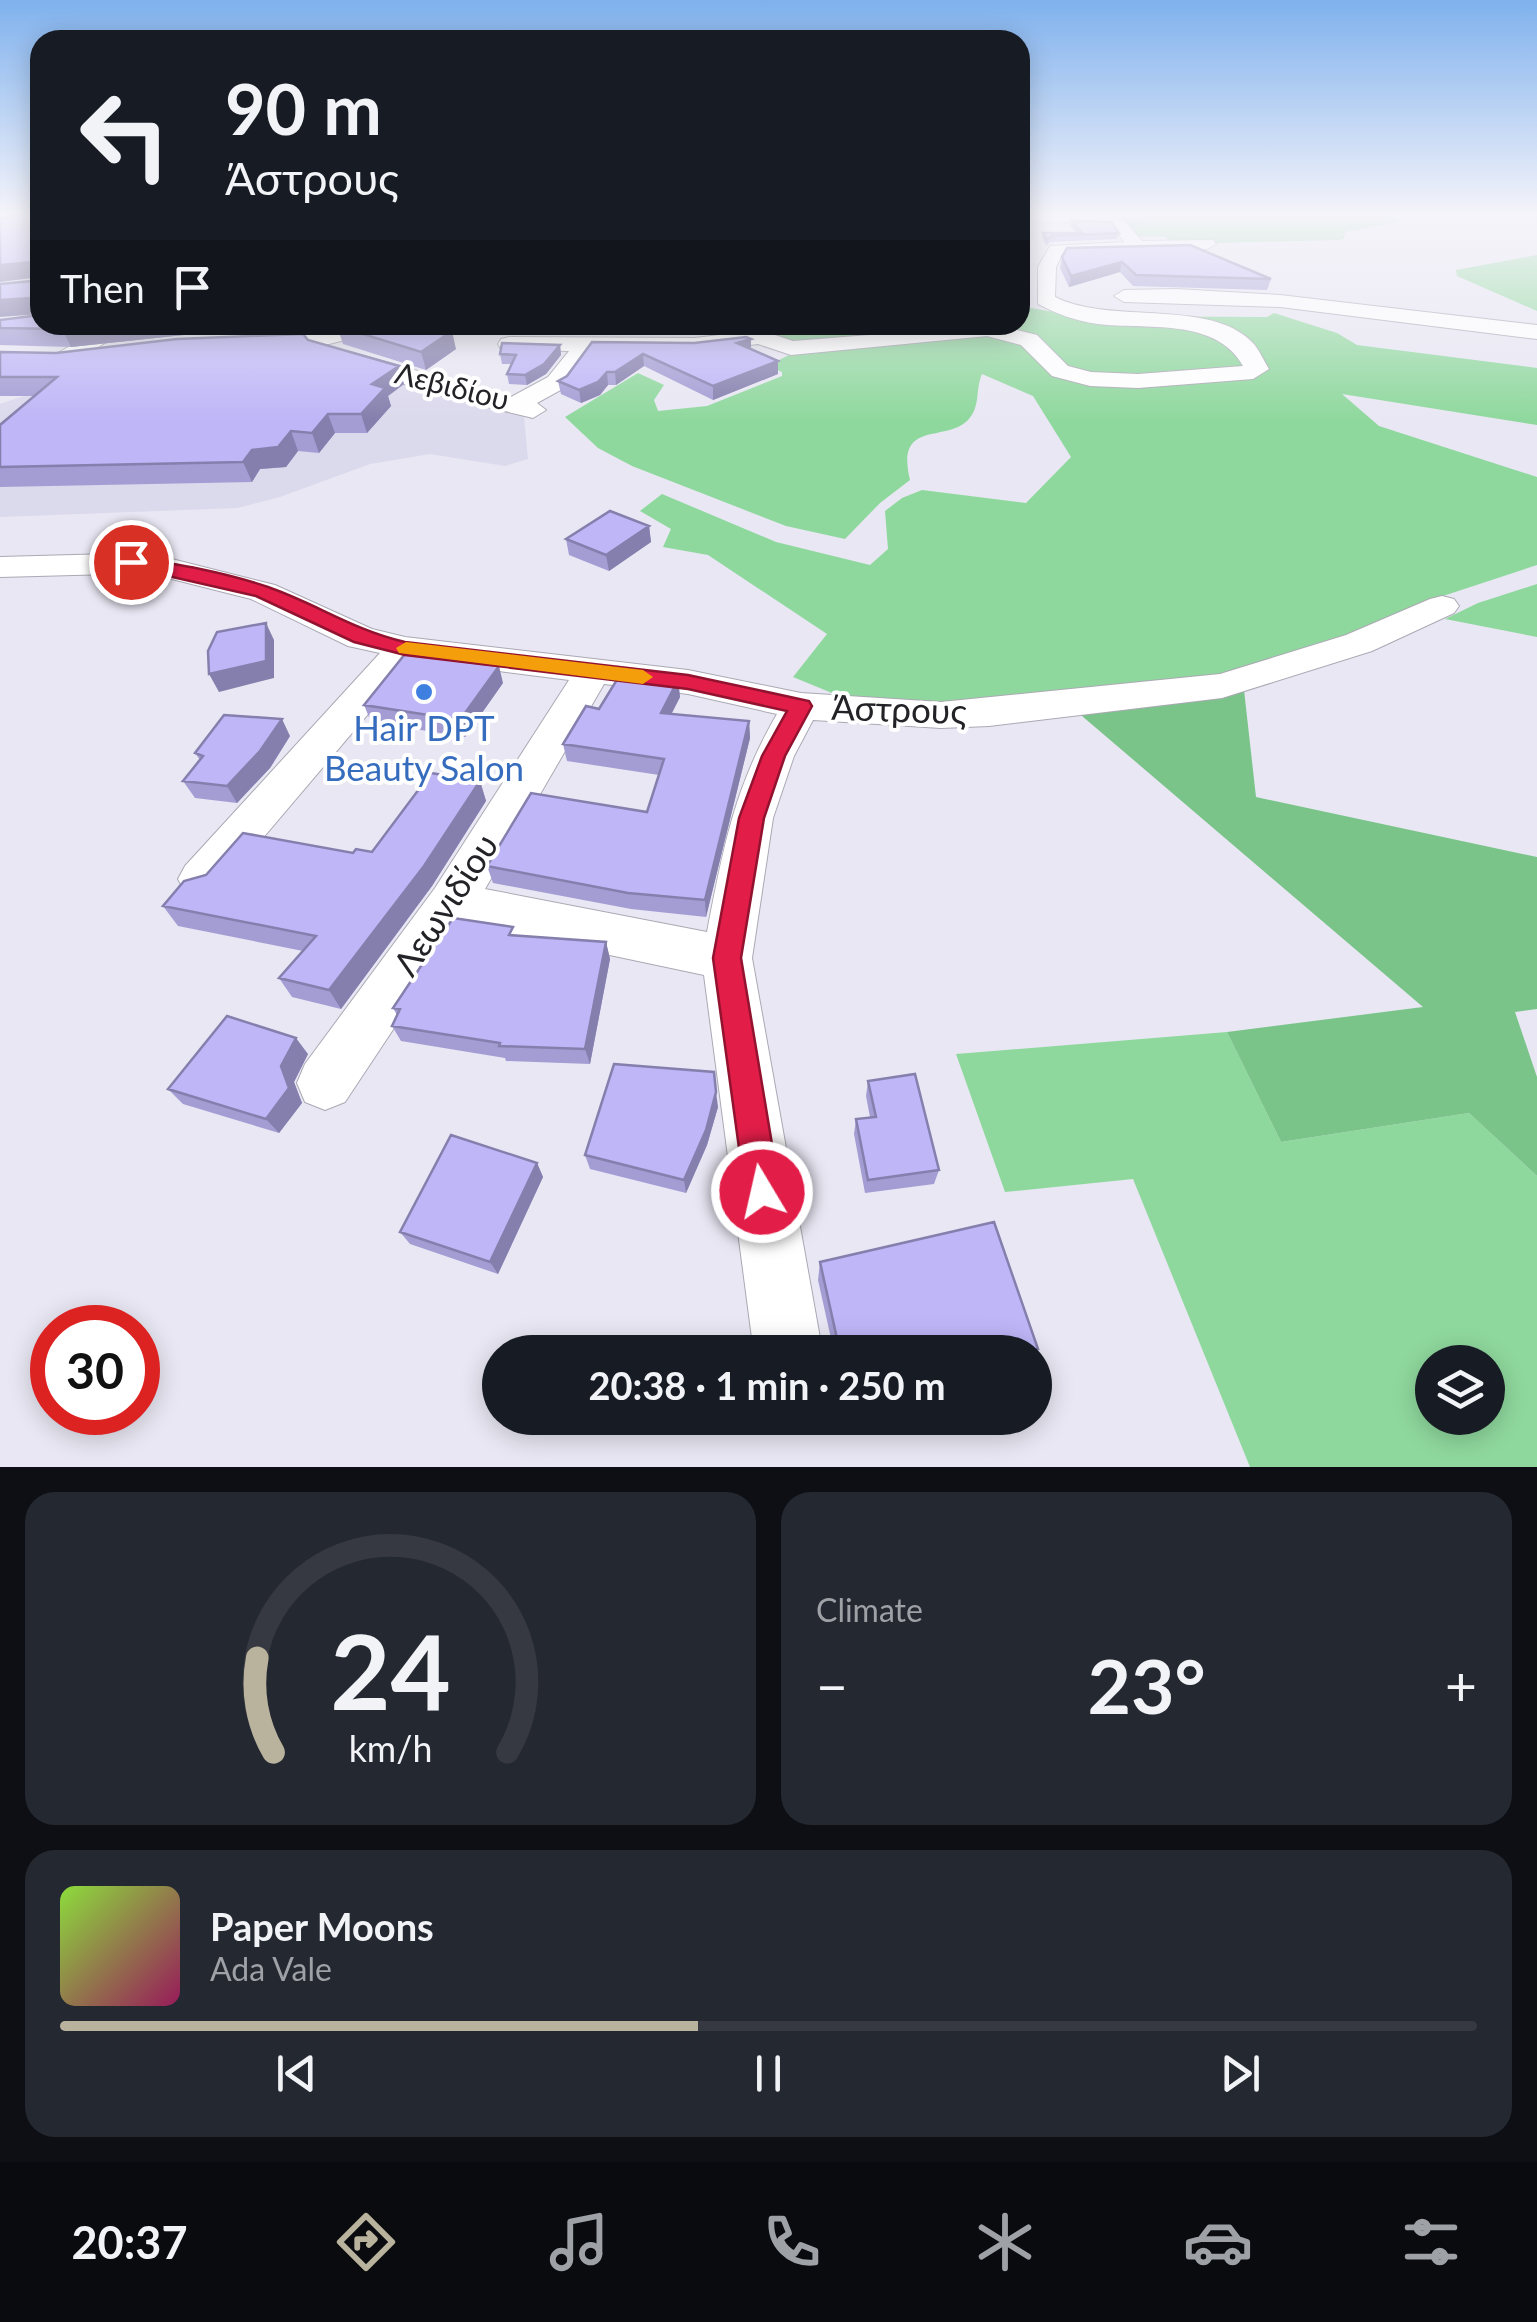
<!DOCTYPE html>
<html lang="en">
<head>
<meta charset="utf-8">
<style>
	:root { --surface:#171b24; --page:#242831; --text:#f1f3f6; --muted:#9ea1a6; --line:#363941; --accent:#b9b29d }
	body { margin:0; font-family:Lato,sans-serif; background:var(--page); color:var(--text); height:100vh; display:flex; flex-direction:column; font-size:38px; white-space:nowrap }
	* { box-sizing:border-box; margin:0 }
	p { font-size:32px; color:var(--muted) }
	.icon { flex:none; width:55px; height:55px; fill:none; stroke:currentColor; stroke-width:2; stroke-linecap:round; stroke-linejoin:round }
	.map { position:relative; height:1467px; overflow:hidden }
	.sheet { display:flex; flex-direction:column; gap:25px; padding:25px; background:#0d0f14; flex:1 }
	.sheet>* { flex:none }
	.top-card { position:absolute; left:30px; top:30px; width:1000px; height:305px; border-radius:30px; box-shadow:0 5px 25px #0003; background:#171b24; color:var(--text); overflow:hidden }
	.controls { position:absolute; left:1415px; top:1345px; display:grid; gap:20px }
	.controls a { display:grid; place-items:center; width:90px; height:90px; border-radius:50%; background:var(--surface); box-shadow:0 5px 25px #0003; font-size:50px }
	.speed { position:absolute; left:30px; top:1305px; display:flex; gap:20px; font-size:50px; font-weight:700; text-align:center }
	.speed>* { display:grid; place-content:center; width:130px; height:130px; border-radius:50%; background:var(--surface); box-shadow:0 5px 25px #0003; line-height:1 }
	.speed .limit { border:15px solid #d22; background:#fff; color:#111 }
	.pin { position:absolute; display:grid; place-items:center; width:85px; height:85px; color:#fff; margin:-42px; border:5px solid #fff; border-radius:50%; box-shadow:0 2px 10px #0007 }
	.me { position:absolute; width:110px; margin:-55px; rotate:351deg; stroke-linejoin:round; filter:drop-shadow(0 0 8px #0008) }
	.turn { display:flex; align-items:center; gap:35px; height:210px; padding:0 30px; font-size:45px }
	.turn .icon { width:130px; height:130px; stroke-width:2.5 }
	.turn b { display:block; font-size:70px; line-height:85px }
	.then { display:flex; align-items:center; height:95px; padding:0 30px; background:#0003; gap:20px; font-size:38px }
	.big { font-size:75px; font-weight:700; line-height:1.1 }
	.sheet .tile { flex:1; display:flex; flex-direction:column; justify-content:center; gap:15px; min-width:0; padding:0 35px; border-radius:30px; background:var(--page) }
	.sheet .dial { align-items:center; gap:0 }
	.dial svg { height:260px; overflow:visible; fill:none; stroke:var(--line); stroke-width:7; stroke-linecap:round; text-anchor:middle }
	.dial text { fill:var(--text); stroke:none }
	.song { display:flex; align-items:center; gap:30px }
	.cover { width:120px; height:120px; border-radius:15px; background:linear-gradient(135deg,hsl(90 70% 55%),hsl(330 70% 35%)) }
	.played { height:10px; border-radius:5px; background:linear-gradient(90deg,var(--accent) 45%,var(--line) 45%) }
	.keys { display:flex; justify-content:space-around; direction:ltr }
	.heat { display:flex; justify-content:space-between; align-items:center; font-size:55px; direction:ltr }
	.sheet .tiles { flex:1; display:grid; gap:25px; grid-template-columns:1fr 1fr }
	.tile:last-child { grid-column:span 2 }
	.trip { position:absolute; left:482px; top:1335px; width:570px; height:100px; border-radius:50px; background:var(--surface); box-shadow:0 5px 25px #0003; font-weight:700; line-height:100px; text-align:center }
	.tab-bar { display:flex; height:160px; justify-content:space-around; align-items:center; background:#090b0e; color:var(--muted) }
	.tab-bar .icon { width:70px; height:70px }
	.tab-bar .current { color:var(--accent) }
	.tab-bar b { font-size:45px; color:var(--text) }
	.map>svg:first-child { display:block }
</style>
</head>
<body>
<div class="map">
<svg width="1537" height="1467" viewBox="0 0 1537 1467">
	<rect width="100%" height="100%" fill="#e8e7f3"/>
	<!-- built -->
	<path fill="#dbd9ec" d="M296 346 520 412 524 417 528 459 505 466 430 454 370 464 280 497 237 508 0 517V404L24 396 40 375Z"/>
	<!-- green -->
	<path fill="#8fd89d" fill-rule="evenodd" d="M1108 214 1138 218 1160 214H1395L1399 222 1345 232 1344 239 1339 240 1173 244 1165 237 1127 236Z
		M1537 255V311L1457 276 1456 270Z
		M1020 306 1076 316 1267 317 1274 313 1337 333 1357 345 1537 368V425L1342 394 1379 426 1537 477V565L1443 596 1411 616 1258 673 975 707 849 700 793 677 827 634 708 555 663 547 671 529 640 511 662 494 776 542 870 565 888 549 885 511 902 498 922 490 1026 503 1071 457 1033 396 982 374C975 390 981 406 968 420 946 443 895 419 910 480L880 503 845 539 786 526 632 466 598 448 565 417 638 373 664 385 654 400 658 411 707 406 782 376V372L767 366 797 351 1007 329 790 346C777 328 751 331 731 331L730 325H1020Z
		M1537 584V637L1445 619 1478 603Z
		M1227 1032 1281 1142 1469 1113 1537 1176V1467H1250L1133 1179 1005 1192 956 1054ZM1432 1362H1488V1418H1432Z"/>
	<!-- forest -->
	<path fill="#7ac489" d="M1244 690 1256 797 1537 857V1009L1515 1012 1537 1077V1176L1469 1113 1281 1142 1227 1032 1423 1007 1075 710Z"/>
	<g fill="none" stroke-linecap="round" stroke-linejoin="round">
		<!-- minor casing -->
		<g stroke="#aaa9b4" stroke-width="2">
			<path id="minor" d="M1020 214H1118L1142 241 1213 240 1216 244 1207 249 1062 255 1056 267 1055 297C1111 325 1209 298 1252 342 1259 349 1264 361 1269 369L1253 379 1138 388 1090 386 1052 376 1021 345 987 336 791 355 758 344 695 352 592 351 566 387 537 403 546 410 533 418 435 394 342 364 338 359 350 352 511 397 548 377 569 351 501 349 498 344 501 339 509 337 695 338 760 330 793 341 997 325 1037 335 1068 366 1091 372 1138 374 1243 366C1216 317 1146 330 1098 324 1076 321 1057 314 1038 304V267L1050 246 1124 242 1112 224 1020 221Z
				M1176 289 1280 295 1537 325V339L1280 307 1124 302 1114 296 1124 290Z
				M106 325H132L74 363H58L54 358 58 353Z
				M348 325H383L380 330C352 338 270 365 248 344L259 337 316 334Z
				M148 553 275 585 372 629 405 637 688 670 801 693 941 702 1220 674 1346 635 1430 599 1442 596 1454 599 1459 606 1454 613 1372 651 1222 698 989 726 941 728 813 720 794 756 773 818 752 958 820 1338 814 1352H758L752 1338 704 975 463 924 345 1102 325 1110 305 1102 297 1083 305 1064 435 888 569 680 414 660 217 892 201 898 185 892 178 879 185 866 380 653 348 646 251 599 148 573 0 577V557ZM604 684 688 694 777 714C734 788 723 849 707 932L485 889Z"/>
		</g>
		<!-- minor -->
		<use href="#minor" fill="#fff" fill-rule="evenodd"/>
	</g>
	<!-- wall -->
	<path fill="#a39dd4" d="M1072 221 1119 233 1117 239 1050 242 1046 246 1042 238 1043 233H1076L1070 226Z
		M1067 248 1271 279 1267 290 1133 286 1120 272 1069 287 1060 268 1062 257Z
		M0 320 40 325H332L307 331 184 335 71 347 0 345Z
		M342 325H428L427 327 456 349 426 370 343 344 337 326Z
		M506 325H707L708 333H508Z
		M751 339V349L778 374 713 400 644 366 616 385H608L600 395 581 403 561 394 558 381 567 376 592 342 694 343Z
		M308 340 404 384 388 396 391 406 367 433H335L319 453 298 451 286 467 260 469 252 482 0 487V425L34 396H0V352L56 353Z
		M560 345 561 355 546 374 527 385 509 384 507 374 511 364H502L500 354Z
		M649 526 651 542 609 571 569 555 566 539Z
		M678 680 680 697 671 714 749 721 750 738 706 917 631 909 493 883 487 866 647 812 659 775 567 761 563 744 599 709Z
		M503 683 465 737 371 722 364 705Z
		M290 736 270 768 237 803 195 798 183 781 200 760 195 753Z
		M480 781 486 801 432 886 341 1009 292 997 279 978 303 951 178 926 163 906 372 852Z
		M516 936 606 942 610 959 590 1064 506 1061 505 1058 401 1041 392 1026 397 1015 393 1008Z
		M308 1054 294 1082 302 1103 279 1133 183 1104 168 1089Z
		M868 1081 939 1170 934 1184 865 1193 854 1134 856 1119 870 1117 866 1096Z
		M718 1107 707 1145 686 1193 590 1169 585 1155Z
		M537 1163 543 1177 498 1274 410 1244 400 1232Z
		M820 1262 1038 1349 1035 1354 834 1352 818 1280Z"/>
	<!-- shaded-wall -->
	<path fill="#857fad" d="M32 262 40 277 0 282V265Z
		M1122 262 1120 272 1069 287 1071 276Z
		M31 298 40 314 0 317V300Z
		M106 325H179L184 335 71 347 62 329Z
		M305 325H332L307 331Z
		M452 331 456 349 426 370 421 352Z
		M751 339V351L737 343Z
		M560 345 561 355 546 374 527 385 525 375Z
		M643 354 644 366 616 385 615 372Z
		M778 361V374L713 400V386Z
		M399 366 404 384 388 396 391 406 367 433 361 414 372 384Z
		M607 372 608 385 600 395 581 403 579 390Z
		M328 414 335 433 319 453 312 433Z
		M291 431 298 451 286 467 260 469 252 482 243 462 252 450Z
		M649 526 651 542 609 571 606 555Z
		M266 623 274 640V678L219 692 209 674Z
		M499 666 503 683 465 737 460 720Z
		M678 680 680 697 663 731 661 713Z
		M282 719 290 736 270 768 237 803 227 786Z
		M749 721 750 738 706 917 705 900Z
		M480 781 486 801 432 886 341 1009 329 990Z
		M606 942 610 959 590 1064 585 1049Z
		M296 1038 308 1054 294 1082 302 1103 279 1133 266 1119 281 1066Z
		M716 1092 718 1107 707 1145 686 1193 684 1180Z
		M537 1163 543 1177 498 1274 490 1262Z"/>
	<!-- building -->
	<path fill="#beb6f7" stroke="#857fad" stroke-width="2.5" d="M21 214H40V304H35L31 298 0 300V284L32 281 35 277 36 265 32 262 0 265V219Z
		M1072 221 1111 222 1119 233 1051 236 1047 240 1043 233H1082Z
		M1190 245 1271 279 1136 275 1122 262 1071 276 1062 257 1067 248Z
		M40 315V325H106L62 329 0 328V320Z
		M342 325H419L452 331 421 352 337 326Z
		M303 334 308 340 399 366 372 384 385 388 361 414H328L312 433 291 431 278 447 252 450 243 462 0 467V425L57 377H0V352L56 353 177 339Z
		M746 337 751 339 737 343 778 361 713 386 643 354 615 372H607L598 382 579 390 558 381 567 376 592 342 694 343Z
		M502 343 560 345 544 364 525 375 507 374 516 355 500 354Z
		M610 511 649 526 606 555 566 539Z
		M266 623V661L209 674 208 651 217 632Z
		M405 654 499 666 460 720 364 705Z
		M621 673 678 680 661 713 749 721 705 900 628 893 487 866 531 793 647 812 664 759 563 744 586 706 599 709Z
		M224 715 282 719 260 751 227 786 183 781 203 756 195 753Z
		M431 773 480 781 424 866 329 990 279 978 316 936 163 906 184 881 206 875 243 833 353 853 356 849 372 852Z
		M453 918 513 927 509 935 606 942 585 1049 499 1046 500 1043 392 1026 400 1009 393 1008Z
		M227 1016 296 1038 281 1066 289 1088 266 1119 168 1089Z
		M614 1064 714 1072 716 1092 706 1130 684 1180 585 1155Z
		M915 1074 939 1170 868 1180 856 1119 876 1117 868 1081Z
		M451 1135 537 1163 490 1262 400 1232Z
		M994 1222 1038 1349 1020 1352H840L820 1262Z"/>
	<!-- sky -->
	<linearGradient id="sky" x2="0" y2="1"><stop stop-color="#7fb1ed"/><stop offset="0.51" stop-color="#f5f4fa"/><stop offset="1" stop-color="#f5f4fa" stop-opacity="0"/></linearGradient>
	<rect width="1537" height="420" fill="url(#sky)"/>
	<!-- route -->
	<path fill="#e11d48" stroke="#92132f" stroke-width="2.5" d="M131 557C177 564 224 572 268 587 317 604 353 630 405 642L688 675 809 701 812 706 785 756 764 818 741 958 780 1192 774 1204 762 1210 750 1204 745 1192 713 958 739 818 762 756 787 711 688 689 405 655 354 642 256 596 124 566V558Z"/>
	<!-- slow -->
	<path fill="#f59e0b" d="M406 642 643 670 653 677 643 684 399 653 396 648Z"/>
	<!-- markers -->
	<circle fill="#3f7fe0" stroke="#fff" stroke-width="4" cx="424" cy="692" r="10"/>
	<g text-anchor="middle" stroke-width="8" stroke-linejoin="round" paint-order="stroke">
		<!-- far-street labels -->
		<g font-size="30" fill="#232226" stroke="#fff">
			<text transform="translate(452 387) rotate(14)" y="10">Λεβιδίου</text>
		</g>
		<!-- street labels -->
		<g font-size="35" fill="#232226" stroke="#fff">
			<text transform="translate(899 710) rotate(2)" y="12">Άστρους</text>
			<text transform="translate(446 905) rotate(-57)" y="12">Λεωνιδίου</text>
		</g>
		<!-- shop labels -->
		<g font-size="35" fill="#366cbe" stroke="#fff">
			<text x="424" y="741">Hair DPT<tspan x="424" dy="40">Beauty Salon</tspan></text>
		</g>
	</g>
</svg>
<div class="controls">
<a><svg class="icon" aria-label="layers" viewBox="0 0 24 24"><path d="M12 4l9 5-9 5-9-5zM3 14l9 5 9-5"/></svg></a>
</div>
<div class="speed"><div class="limit">30</div></div>
<div class="pin" style="left:131px;top:562px;background:#d93025"><svg class="icon" aria-label="arrive" viewBox="0 0 24 24"><path d="M6 21V4h12l-3 4 3 4H6"/></svg></div>
<svg class="me" style="left:762px;top:1192px" viewBox="-20 -20 40 40"><circle r="17" fill="#e11d48" stroke="#fff" stroke-width="3"/><path d="M0-11L8 9 0 5-8 9z" fill="#fff"/></svg>
<div class="trip">20:38 · 1 min · 250 m</div>
<div class="top-card">
<div class="turn"><svg class="icon" aria-label="left" viewBox="0 0 24 24"><path d="M17 20v-9H6M10 6l-5 5 5 5"/></svg><div><b>90 m</b>Άστρους</div></div>
<div class="then">Then<svg class="icon" aria-label="arrive" viewBox="0 0 24 24"><path d="M6 21V4h12l-3 4 3 4H6"/></svg></div>
</div>
</div>
<section class="sheet">
<div class="tiles">
<div class="tile dial"><svg viewBox="0 0 100 80">
<path d="M14 69A42 42 0 1 1 86 69"/>
<path d="M14 69A42 42 0 0 1 9 40" stroke="#b9b29d"/>
<text x="50" y="56" font-size="32" font-weight="700">24</text>
<text x="50" y="72" font-size="11">km/h</text>
</svg></div>
<div class="tile"><p>Climate</p>
<div class="heat"><a>−</a><b class="big">23°</b><a>+</a></div>
</div>
<div class="tile">
<div class="song"><i class="cover"></i><div><b>Paper Moons</b><p>Ada Vale</p></div></div>
<div class="played"></div>
<div class="keys"><svg class="icon" aria-label="previous" viewBox="0 0 24 24"><path d="M18 5L8 12l10 7zM5 5v14"/></svg><svg class="icon" aria-label="pause" viewBox="0 0 24 24"><path d="M8 5v14M16 5v14"/></svg><svg class="icon" aria-label="next" viewBox="0 0 24 24"><path d="M6 5l10 7-10 7zM19 5v14"/></svg></div>
</div>
</div>
</section>
<nav class="tab-bar">
<b>20:37</b>
<svg class="icon current" aria-label="directions" viewBox="0 0 24 24"><path d="M12 3l9 9-9 9-9-9zM9 14v-3h6M13 9l2 2-2 2"/></svg>
<svg class="icon" aria-label="music" viewBox="0 0 24 24"><path d="M9 18V5l10-2v13"/><circle cx="6" cy="18" r="3"/><circle cx="16" cy="16" r="3"/></svg>
<svg class="icon" aria-label="phone" viewBox="0 0 24 24"><path d="M5 4h4l2 5-3 2q2 4 5 5l2-3 5 2v4C11 20 4 13 5 4z"/></svg>
<svg class="icon" aria-label="climate" viewBox="0 0 24 24"><path d="M12 3v18M4 7l16 10M4 17L20 7"/></svg>
<svg class="icon" aria-label="car" viewBox="0 0 24 24"><path d="M5 17H2v-5l4-1 3-4h7l3 4 3 1v5h-3M9 17h6M6 11h13"/><circle cx="7" cy="17" r="2"/><circle cx="17" cy="17" r="2"/></svg>
<svg class="icon" aria-label="filters" viewBox="0 0 24 24"><path d="M4 7h16M4 17h16"/><circle cx="9" cy="7" r="2"/><circle cx="15" cy="17" r="2"/></svg>
</nav>
</body>
</html>
